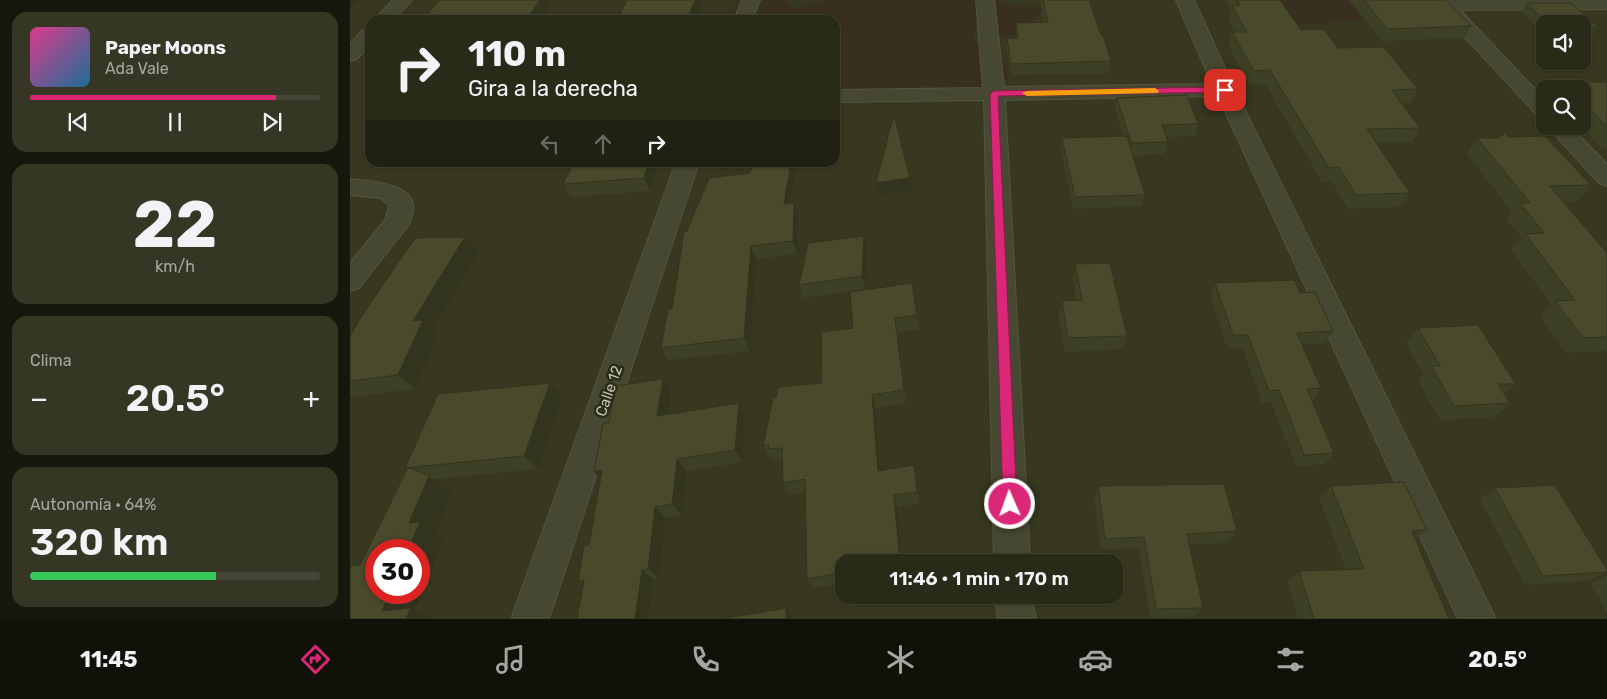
<!DOCTYPE html>
<html lang="es">
<head>
<meta charset="utf-8">
<style>
	:root { --surface:#292a17; --page:#353624; --text:#f1f3f6; --muted:#a5a7a1; --line:#454636; --accent:#db2777 }
	body { margin:0; font-family:Rubik,sans-serif; background:var(--page); color:var(--text); height:100vh; display:flex; flex-direction:column; font-size:19px; white-space:nowrap }
	* { box-sizing:border-box; margin:0 }
	p { font-size:16px; color:var(--muted) }
	.icon { flex:none; width:28px; height:28px; fill:none; stroke:currentColor; stroke-width:2; stroke-linecap:round; stroke-linejoin:round }
	.map { position:relative; flex:1; overflow:hidden }
	.sheet { display:flex; flex-direction:column; gap:12px; padding:12px; background:#17170d; width:350px }
	.sheet>* { flex:none }
	.banner { position:absolute; left:15px; top:15px; width:475px; height:152px; border-radius:15px; box-shadow:0 1px 4px #0004,0 0 0 1px var(--line); background:#292a17; color:var(--text); overflow:hidden }
	.controls { position:absolute; left:1186px; top:15px; display:grid; gap:10px }
	.controls a { display:grid; place-items:center; width:55px; height:55px; border-radius:10px; background:var(--surface); box-shadow:0 1px 4px #0004,0 0 0 1px var(--line); font-size:25px }
	.speed { position:absolute; left:15px; top:539px; display:flex; gap:10px; font-size:25px; font-weight:700; text-align:center }
	.speed>* { display:grid; place-content:center; width:65px; height:65px; border-radius:50%; background:var(--surface); box-shadow:0 1px 4px #0004,0 0 0 1px var(--line); line-height:1 }
	.speed .limit { border:8px solid #d22; background:#fff; color:#111 }
	.pin { position:absolute; display:grid; place-items:center; width:42px; height:42px; color:#fff; margin:-21px; border-radius:10px; box-shadow:0 2px 8px #0006 }
	.me { position:absolute; width:55px; margin:-28px; rotate:358deg; stroke-linejoin:round; filter:drop-shadow(0 0 4px #0008) }
	.turn { display:flex; align-items:center; gap:18px; height:105px; padding:0 20px; font-size:22px }
	.turn .icon { width:65px; height:65px; stroke-width:2.5 }
	.turn b { display:block; font-size:35px; line-height:42px }
	.lanes { display:flex; align-items:center; height:48px; padding:0 20px; background:#0003; justify-content:center; gap:25px; direction:ltr }
	.lanes .off { opacity:.35 }
	.big { font-size:38px; font-weight:600; line-height:1.1 }
	.sheet .tile { flex:1; display:flex; flex-direction:column; justify-content:center; gap:8px; min-width:0; padding:0 18px; border-radius:15px; background:var(--page) }
	.sheet .dial { align-items:center; gap:0 }
	.dial b { font-size:65px; line-height:1 }
	.song { display:flex; align-items:center; gap:15px }
	.cover { width:60px; height:60px; border-radius:8px; background:linear-gradient(135deg,hsl(330 70% 55%),hsl(200 70% 35%)) }
	.played { height:5px; border-radius:2px; background:linear-gradient(90deg,var(--accent) 85%,var(--line) 85%) }
	.keys { display:flex; justify-content:space-around; direction:ltr }
	.heat { display:flex; justify-content:space-between; align-items:center; font-size:28px; direction:ltr }
	.charge { height:8px; border-radius:4px; background:linear-gradient(90deg,#34c759 64%,var(--line) 0) }
	.trip { position:absolute; left:485px; top:554px; width:288px; height:50px; border-radius:15px; background:var(--surface); box-shadow:0 1px 4px #0004,0 0 0 1px var(--line); font-weight:600; line-height:50px; text-align:center }
	.tabs { display:flex; height:80px; justify-content:space-around; align-items:center; background:#101109; color:var(--muted) }
	.tabs .icon { width:35px; height:35px }
	.tabs .on { color:var(--accent) }
	.tabs b { font-size:22px; color:var(--text) }
	main { display:flex; flex:1; min-height:0 }
	.map>svg:first-child { display:block }
</style>
</head>
<body>
<main>
<section class="sheet">
<div class="tile">
<div class="song"><i class="cover"></i><div><b>Paper Moons</b><p>Ada Vale</p></div></div>
<div class="played"></div>
<div class="keys"><svg class="icon" aria-label="previous" viewBox="0 0 24 24"><path d="M18 5L8 12l10 7zM5 5v14"/></svg><svg class="icon" aria-label="pause" viewBox="0 0 24 24"><path d="M8 5v14M16 5v14"/></svg><svg class="icon" aria-label="next" viewBox="0 0 24 24"><path d="M6 5l10 7-10 7zM19 5v14"/></svg></div>
</div>
<div class="tile dial"><b>22</b><p>km/h</p></div>
<div class="tile"><p>Clima</p>
<div class="heat"><a>−</a><b class="big">20.5°</b><a>+</a></div>
</div>
<div class="tile"><p>Autonomía · 64%</p><b class="big">320 km</b><div class="charge"></div></div>
</section>
<div class="map">
<svg width="1257" height="619" viewBox="0 0 1257 619">
	<rect width="100%" height="100%" fill="#37381f"/>
	<!-- green -->
	<path fill="#392f21" d="M387 0H434L445 8 455 7 474 0H648C664 12 683 0 692 10 688 17 683 19 678 24 668 34 660 40 646 35L645 30 649 25C640 20 630 23 624 31 624 51 632 48 647 57 652 60 656 64 660 68L656 70 658 77 653 82 635 90 485 95V20H358L375 13 386 5Z
		M927 0H999L1004 2 1015 18 1001 22 947 24 921 7Z"/>
	<g fill="none" stroke-linecap="round" stroke-linejoin="round">
		<!-- minor casing -->
		<g stroke="#53553f" stroke-width="2">
			<path id="minor" d="M43 0H62L43 20H24Z
				M392 0H410L402 20H384Z
				M626 0H644L654 87 862 84 826 0H844L885 90 1146 619H1108L868 96 655 100 680 562H644L634 100 485 102V90L633 88Z
				M1086 0H1257V9L1110 10 1195 100V118L1188 116 1087 7 1084 3Z
				M20 28V45L7 59 0 61V44L13 30Z
				M1197 126H1220L1257 164V186L1249 183Z
				M326 162H349L199 619H161Z
				M0 179C27 182 82 184 57 227L9 288 0 291V263L36 219 39 205 30 198 0 195Z
				M645 595H681L686 619H648Z"/>
		</g>
		<!-- minor -->
		<use href="#minor" fill="#474832" fill-rule="evenodd"/>
	</g>
	<!-- wall -->
	<path fill="#3e4025" d="M277 0H354L346 20H271L269 16Z
		M690 0H739L751 35 761 61 759 73 661 75 657 50V38H666V23L694 22Z
		M875 0H930L951 30 1068 89 1060 103H1052L1070 128 1062 142 1026 143 1060 193 1051 207 998 209 982 181 972 182 915 84 899 85 878 45 882 32H885L878 19 881 10Z
		M999 0H1096L1121 26 1114 38 1032 41Z
		M1177 3 1248 27 1242 35H1232V24H1195V35L1171 11Z
		M1223 82H1257V148H1252L1231 126H1232V89H1218Z
		M767 98 848 124 845 136 816 137 818 142 815 154 783 156 795 195 792 206 723 209 711 150 712 138 773 136 765 110Z
		M1158 137 1241 185 1227 201 1213 202 1257 253V351L1216 353 1190 316 1201 304 1161 250 1172 238 1157 219 1162 212 1117 154 1127 138Z
		M224 162H308L300 191 221 197 213 184Z
		M446 166 440 203 448 216 447 254 406 259 400 351 318 360 311 348 322 309 337 231 400 173Z
		M514 236 516 250 515 289 453 298 449 285Z
		M128 253 83 329 88 335 65 389 0 397V337Z
		M725 264 777 336 774 349 715 352 709 315 712 301 727 300 723 279Z
		M865 283 950 293 983 331 975 343 952 344 971 388 963 400H962L984 453 975 464 946 466 921 402 912 403 892 347 877 348 860 296Z
		M500 292 567 315 569 330 547 332 556 403 525 408 530 471 564 465 569 503 547 507 552 562H494V583L463 588 457 579 455 492 439 495 433 483 432 461H424L422 458H419L413 446 426 398 472 383 503 328Z
		M1068 328 1166 384 1154 394 1160 403 1144 417 1090 420 1068 381 1073 375 1056 343Z
		M313 379 321 393 318 414 395 416 392 462 336 471 332 516 315 518 309 579H303L298 619H227L233 584 228 581 239 545 251 479 259 423Z
		M212 397 189 469 83 479 102 493 86 532 94 537 65 610 85 619H0L10 565 57 470 55 468Z
		M748 486 887 531 878 543 839 544 853 608 845 617 800 618 789 548 751 550 744 498Z
		M981 486 1077 530 1065 539 1099 619H948L937 582 949 571 996 570 969 498Z
		M1145 488 1257 570V572L1238 581 1175 585 1130 499Z
		M1257 576V612L1240 584Z
		M495 595H555V596L500 607 495 598Z"/>
	<!-- shaded-wall -->
	<path fill="#32341e" d="M0 0H9L0 8Z
		M190 0H203L190 20H176Z
		M345 0H354L346 20H337Z
		M298 162H308L300 191 294 178Z
		M441 162H445L446 166 438 217 434 204Z
		M560 178 561 190 528 195 526 183Z
		M444 203 448 216 447 254 443 241Z
		M514 236 516 250 515 289 512 276Z
		M115 237 128 253 83 329 88 335 65 389 48 375 63 321Z
		M401 246 406 259 400 351 394 338Z
		M313 379 321 393 316 428 307 416Z
		M200 383 212 397 189 469 174 456Z
		M522 395 525 408 531 483 528 471Z
		M389 403 395 416 392 462 385 450Z
		M327 459 336 471 332 516 322 504Z
		M252 470 256 484 244 472Z
		M79 476 102 493 86 532 94 537 65 610 85 619H51L32 611 40 592H69V550H58L59 523Z
		M544 495 547 507 552 562H550Z
		M305 507 315 518 309 579 298 569Z
		M292 570 303 579 298 619H285Z
		M436 608 443 618V619H436Z"/>
	<!-- building -->
	<path fill="#484a2b" stroke="#32341e" d="M90 0H190L176 20H72Z
		M277 0H345L337 20H295L296 16H269Z
		M693 0H739L751 35H753L761 61 661 64 657 38H668L666 23 698 22Z
		M887 0H930L951 30 974 29 988 48 1034 47 1068 89 1042 90 1070 128 1017 129 1060 193 1006 195 989 167 979 168 920 70 904 71 882 32H897L882 6 890 5Z
		M1014 0H1096L1121 26 1037 29Z
		M1177 3H1221L1248 27H1232V24H1198Z
		M1223 82H1257V126L1232 101V94H1234L1232 92V89H1229Z
		M837 95 848 124 812 125 818 142 781 143 767 98Z
		M544 114 560 178 526 183Z
		M1155 133 1158 137 1195 136 1241 185 1200 186 1257 253V337L1233 338 1205 301 1225 300 1175 234 1194 233 1170 203H1180L1127 138H1149Z
		M777 136 795 195 725 197 712 138Z
		M224 162H298L294 178 213 184Z
		M404 162H441L434 204 444 203 443 241 401 246 394 338 311 348 318 309H322L334 232 337 231 359 178 400 173Z
		M514 236 512 276 449 285 458 243Z
		M115 237 63 321 73 320 48 375 0 381V337L9 320 65 238Z
		M760 263 777 336 718 338 712 301 732 300 725 264Z
		M944 280 950 293 965 292 983 331 947 333 971 388 957 389 984 453 954 455 929 390 919 391 898 335H883L865 283Z
		M562 283 567 315 545 318 554 390 522 395 528 471 564 465 567 492 544 495 550 562H494V576V572L457 579 455 479 433 483 432 448 418 449 419 445 413 446 423 398H426L428 387 472 383 471 332 503 328 500 292Z
		M1128 325 1166 384H1148L1160 403 1104 406 1081 366H1090L1068 328Z
		M313 379 307 416 389 403 385 450 327 459 322 504 305 507 298 569 292 570 285 619H227L234 580 228 581 234 546 239 545 252 470 244 472 253 423H259L265 386Z
		M200 383 174 456 55 468 88 394Z
		M58 467 79 476 59 523 70 522 58 550H26V592H40L32 611 61 608 56 619H0V566L10 565Z
		M1054 482 1077 530 1062 531 1099 619H964L949 571 1014 569 981 486Z
		M874 484 887 531 837 534 853 608 806 609 794 537 755 539 748 486Z
		M1205 485 1257 570V572L1193 576 1145 488Z
		M495 595H509L495 598Z
		M436 608V619H370Z"/>
	<!-- route -->
	<path fill="#db2777" stroke="#8e194d" d="M875 87 879 90 878 92 648 96 667 504 665 509 660 511 655 509 653 504 640 94 644 91Z"/>
	<!-- slow -->
	<path fill="#f59e0b" d="M805 88 809 91 808 93 677 96 672 93 677 91Z"/>
	<g text-anchor="middle" stroke-width="5" stroke-linejoin="round" paint-order="stroke">
		<!-- street labels -->
		<g font-size="15" fill="#c3c5ac" stroke="#2b2c18">
			<text transform="translate(259 391) rotate(-71)" y="5">Calle 12</text>
		</g>
	</g>
</svg>
<div class="controls">
<a><svg class="icon" aria-label="sound" viewBox="0 0 24 24"><path d="M4 9h4l5-4v14l-5-4H4zM17 9q2 3 0 6"/></svg></a>
<a><svg class="icon" aria-label="search" viewBox="0 0 24 24"><circle cx="10" cy="10" r="6"/><path d="M15 15l6 6"/></svg></a>
</div>
<div class="speed"><div class="limit">30</div></div>
<div class="pin" style="left:875px;top:90px;background:#d93025"><svg class="icon" aria-label="arrive" viewBox="0 0 24 24"><path d="M6 21V4h12l-3 4 3 4H6"/></svg></div>
<svg class="me" style="left:660px;top:504px" viewBox="-20 -20 40 40"><circle r="17" fill="#db2777" stroke="#fff" stroke-width="3"/><path d="M0-11L8 9 0 5-8 9z" fill="#fff"/></svg>
<div class="trip">11:46 · 1 min · 170 m</div>
<div class="banner">
<div class="turn"><svg class="icon" aria-label="right" viewBox="0 0 24 24"><path d="M7 20v-9h11M14 6l5 5-5 5"/></svg><div><b>110 m</b>Gira a la derecha</div></div>
<div class="lanes"><svg class="icon off" aria-label="left" viewBox="0 0 24 24"><path d="M17 20v-9H6M10 6l-5 5 5 5"/></svg><svg class="icon off" aria-label="ahead" viewBox="0 0 24 24"><path d="M12 20V5M6 11l6-6 6 6"/></svg><svg class="icon" aria-label="right" viewBox="0 0 24 24"><path d="M7 20v-9h11M14 6l5 5-5 5"/></svg></div>
</div>
</div>
</main>
<nav class="tabs">
<b>11:45</b>
<svg class="icon on" aria-label="directions" viewBox="0 0 24 24"><path d="M12 3l9 9-9 9-9-9zM9 14v-3h6M13 9l2 2-2 2"/></svg>
<svg class="icon" aria-label="music" viewBox="0 0 24 24"><path d="M9 18V5l10-2v13"/><circle cx="6" cy="18" r="3"/><circle cx="16" cy="16" r="3"/></svg>
<svg class="icon" aria-label="phone" viewBox="0 0 24 24"><path d="M5 4h4l2 5-3 2q2 4 5 5l2-3 5 2v4C11 20 4 13 5 4z"/></svg>
<svg class="icon" aria-label="climate" viewBox="0 0 24 24"><path d="M12 3v18M4 7l16 10M4 17L20 7"/></svg>
<svg class="icon" aria-label="car" viewBox="0 0 24 24"><path d="M5 17H2v-5l4-1 3-4h7l3 4 3 1v5h-3M9 17h6M6 11h13"/><circle cx="7" cy="17" r="2"/><circle cx="17" cy="17" r="2"/></svg>
<svg class="icon" aria-label="filters" viewBox="0 0 24 24"><path d="M4 7h16M4 17h16"/><circle cx="9" cy="7" r="2"/><circle cx="15" cy="17" r="2"/></svg>
<b>20.5°</b>
</nav>
</body>
</html>
